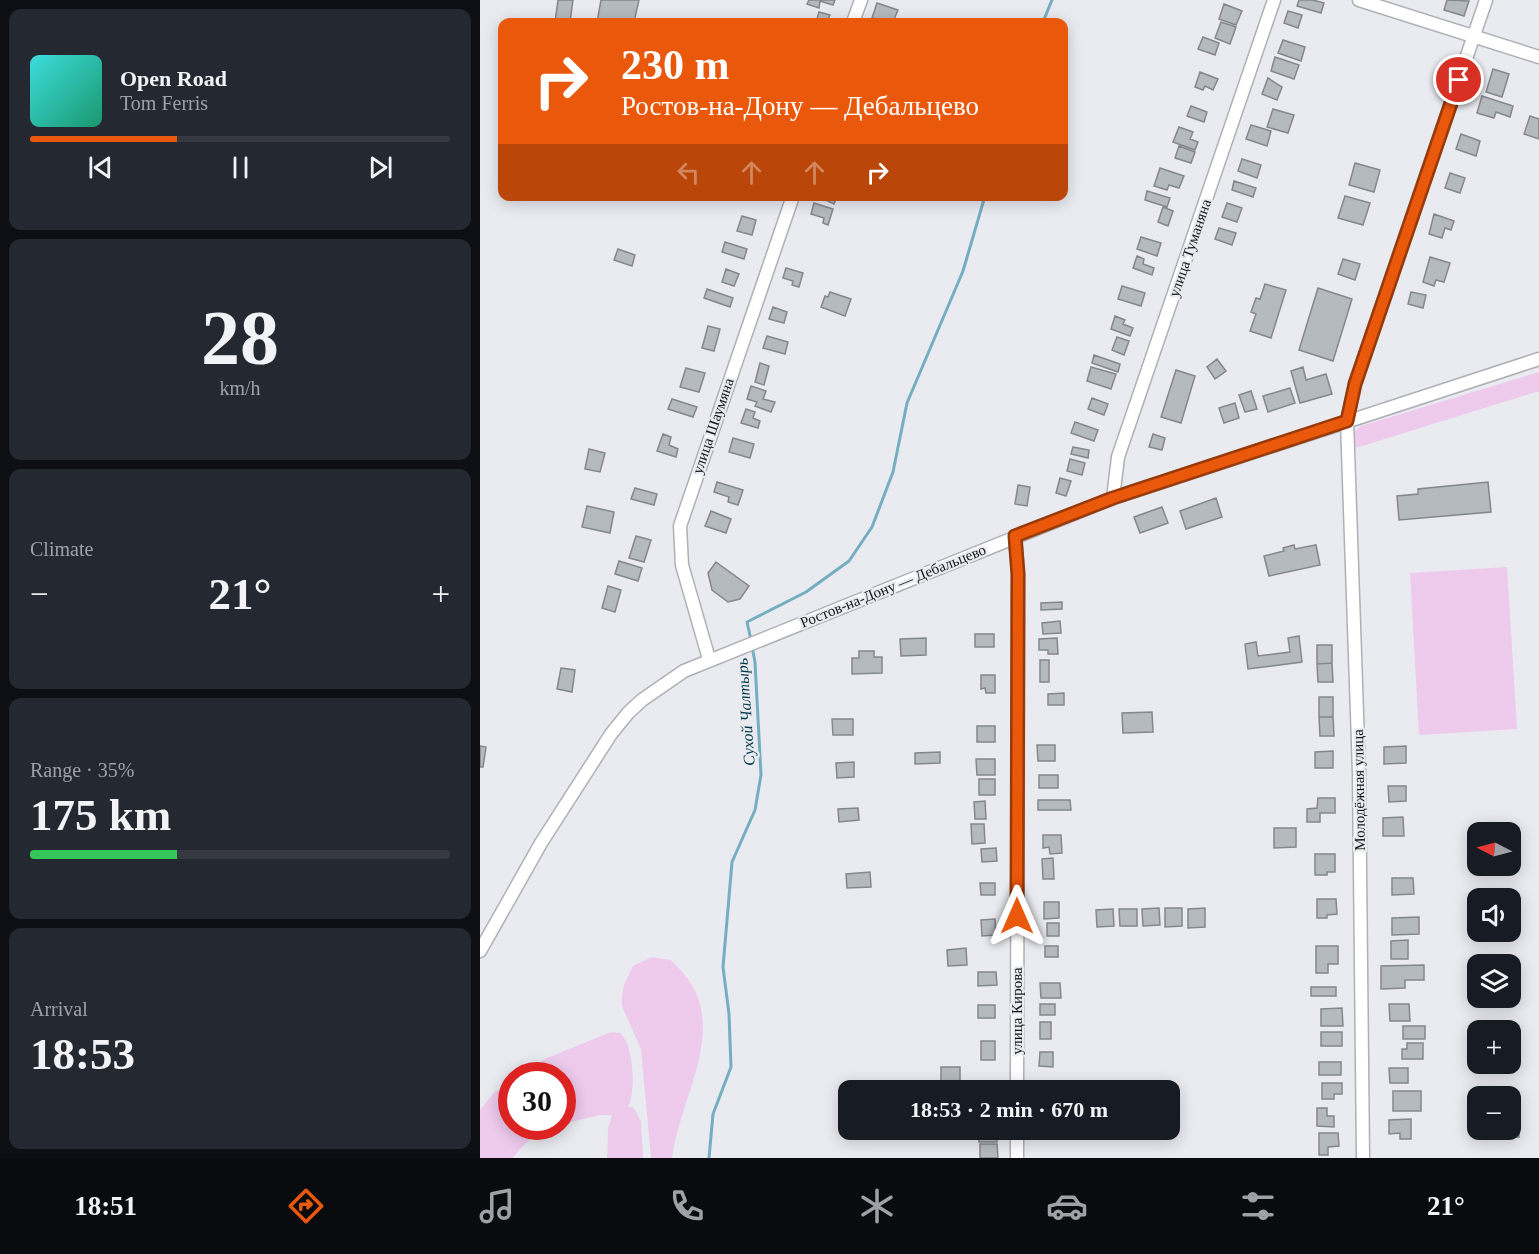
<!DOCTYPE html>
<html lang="en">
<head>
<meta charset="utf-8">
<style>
	:root { --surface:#171b24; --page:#242831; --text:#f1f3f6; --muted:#9ea1a6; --line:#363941; --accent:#ea580c }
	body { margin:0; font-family:"Times New Roman",serif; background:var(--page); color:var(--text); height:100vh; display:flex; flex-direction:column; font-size:22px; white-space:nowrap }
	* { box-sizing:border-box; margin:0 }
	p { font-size:20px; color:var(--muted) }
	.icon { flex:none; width:33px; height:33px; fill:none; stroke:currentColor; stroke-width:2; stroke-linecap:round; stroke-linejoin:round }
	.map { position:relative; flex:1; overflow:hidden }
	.panel { display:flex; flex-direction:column; gap:9px; padding:9px; background:#0d0f14; width:480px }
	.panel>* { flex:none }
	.banner { position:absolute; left:18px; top:18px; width:570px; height:183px; border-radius:12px; box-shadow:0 3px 15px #0003; background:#ea580c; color:#fff; overflow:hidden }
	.needle { width:39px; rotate:276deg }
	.fabs { position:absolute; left:987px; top:822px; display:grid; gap:12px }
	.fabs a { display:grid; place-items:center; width:54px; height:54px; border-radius:12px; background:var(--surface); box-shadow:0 3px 15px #0003; font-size:30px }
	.speed { position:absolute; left:18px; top:1062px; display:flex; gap:12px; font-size:30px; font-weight:700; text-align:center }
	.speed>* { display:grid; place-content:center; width:78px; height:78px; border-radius:50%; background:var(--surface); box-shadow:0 3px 15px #0003; line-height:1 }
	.speed .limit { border:9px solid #d22; background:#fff; color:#111 }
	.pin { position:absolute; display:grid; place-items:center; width:51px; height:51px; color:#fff; margin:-26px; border:3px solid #fff; border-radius:50%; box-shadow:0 2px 6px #0007 }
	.me { position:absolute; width:66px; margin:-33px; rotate:0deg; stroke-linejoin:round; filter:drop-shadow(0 0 4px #0008) }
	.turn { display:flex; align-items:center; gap:21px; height:126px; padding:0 24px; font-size:27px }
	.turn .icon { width:78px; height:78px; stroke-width:2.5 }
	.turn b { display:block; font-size:42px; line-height:51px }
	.lanes { display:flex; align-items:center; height:57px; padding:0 24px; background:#0003; justify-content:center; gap:30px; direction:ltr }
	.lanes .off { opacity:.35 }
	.big { font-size:45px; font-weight:700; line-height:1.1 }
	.panel .widget { flex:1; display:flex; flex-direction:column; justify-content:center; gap:9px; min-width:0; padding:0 21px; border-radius:12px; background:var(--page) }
	.panel .dial { align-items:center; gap:0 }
	.dial b { font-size:78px; line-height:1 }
	.song { display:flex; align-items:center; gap:18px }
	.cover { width:72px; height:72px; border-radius:9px; background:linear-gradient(135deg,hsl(180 70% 55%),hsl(160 70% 35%)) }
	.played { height:6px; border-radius:3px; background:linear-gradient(90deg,var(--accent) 35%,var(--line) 35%) }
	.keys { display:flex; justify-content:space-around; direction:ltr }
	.heat { display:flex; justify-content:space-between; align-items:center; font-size:33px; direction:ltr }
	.charge { height:9px; border-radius:4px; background:linear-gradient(90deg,#34c759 35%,var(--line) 0) }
	.trip { position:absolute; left:358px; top:1080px; width:342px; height:60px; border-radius:12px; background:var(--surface); box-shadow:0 3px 15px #0003; font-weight:700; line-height:60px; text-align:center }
	.dock { display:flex; height:96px; justify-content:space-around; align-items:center; background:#090b0e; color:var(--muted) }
	.dock .icon { width:42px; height:42px }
	.dock .active { color:var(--accent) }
	.dock b { font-size:27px; color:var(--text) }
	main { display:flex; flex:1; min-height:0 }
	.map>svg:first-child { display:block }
</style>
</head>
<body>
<main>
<section class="panel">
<div class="widget">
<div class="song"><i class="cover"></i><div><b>Open Road</b><p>Tom Ferris</p></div></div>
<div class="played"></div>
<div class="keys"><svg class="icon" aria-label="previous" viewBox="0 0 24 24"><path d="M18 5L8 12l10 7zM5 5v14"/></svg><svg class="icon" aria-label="pause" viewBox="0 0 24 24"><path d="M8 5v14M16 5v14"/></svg><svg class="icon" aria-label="next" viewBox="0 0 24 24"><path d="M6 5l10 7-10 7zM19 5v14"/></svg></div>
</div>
<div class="widget dial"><b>28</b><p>km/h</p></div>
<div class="widget"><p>Climate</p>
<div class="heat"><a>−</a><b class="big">21°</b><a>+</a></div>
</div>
<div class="widget"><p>Range · 35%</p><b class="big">175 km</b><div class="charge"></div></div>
<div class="widget"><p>Arrival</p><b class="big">18:53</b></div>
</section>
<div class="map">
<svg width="1059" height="1158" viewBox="0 0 1059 1158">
	<rect width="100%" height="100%" fill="#e9ebf1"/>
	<!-- green -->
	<path fill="#eecaed" d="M1059 372V391L879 447H874L871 441 874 432 881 426Z
		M1027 567 1037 729 939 735 930 573Z
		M172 957 190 960C258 1017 201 1090 192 1158H171L161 1049 142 1006V996L144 985 153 966Z
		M131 1032 140 1033C154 1043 156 1093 148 1107L154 1108 161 1121 163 1158H127L128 1129 132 1115H120L83 1124 82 1076 38 1075 67 1058Z
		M31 1079 32 1126 74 1127 51 1138 32 1158H0V1110L12 1095Z"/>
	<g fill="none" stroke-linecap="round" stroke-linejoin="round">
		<!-- stream -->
		<path stroke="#76aec1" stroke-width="3" d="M563 22 572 0
			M271 640 267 622 326 592 369 561 392 527 413 472 427 403 483 271 505 196
			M229 1158 233 1114 251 1067 249 1014 243 967 252 862 275 810 281 775 275 662 272 646"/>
	</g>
	<!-- building -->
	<path fill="#b5babe" stroke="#84888d" stroke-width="1.5" d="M78 0H93L90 22H75Z
		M121 0H159L154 22H117Z
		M329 0H355L353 5 340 1 339 8 327 4Z
		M819 0H833L844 3 841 13 817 6Z
		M967 0 989 1 984 16 964 10Z
		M397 3 418 10 413 22 392 18Z
		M744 4 762 11 756 25 739 19Z
		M808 11 822 15 818 28 804 23Z
		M339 12 350 15 347 22H336Z
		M741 22 756 27 750 44 735 38Z
		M723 37 739 43 735 55 718 49Z
		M803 40 825 47 821 61 798 53Z
		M795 57 819 65 814 79 791 71Z
		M1013 69 1029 74 1022 97 1006 92Z
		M720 72 738 79 733 90 725 86 723 90 715 87Z
		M788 78 802 87 797 100 782 94Z
		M1002 96 1033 106 1030 117 1016 112 1014 118 997 113Z
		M711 106 727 112 724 122 707 116Z
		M793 109 814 115 808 133 787 127Z
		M1050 116 1059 119V139L1044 134Z
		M771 125 791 131 787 146 766 139Z
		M699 127 713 132 710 139 718 142 715 150 693 142Z
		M981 134 1000 141 996 156 976 149Z
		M699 146 715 152 711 163 695 158Z
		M762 159 781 165 777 178 758 171Z
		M875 163 900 170 894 192 869 185Z
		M680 168 704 176 699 188 689 185 687 190 674 186Z
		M970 173 985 178 980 193 965 188Z
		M754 181 776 188 773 197 752 190Z
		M667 191 690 198 687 207 665 200Z
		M337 196H357L354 204Z
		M865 196 890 203 883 225 858 218Z
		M334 203 353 209 348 225 343 223 344 218 331 214Z
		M747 203 762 208 757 222 742 217Z
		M683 207 693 211 688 226 678 222Z
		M954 214 974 221 971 230 965 228 962 238 949 234Z
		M262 216 276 220 272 235 257 231Z
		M739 228 756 233 752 245 735 239Z
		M661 237 681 243 677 256 657 249Z
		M245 242 267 249 264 259 242 252Z
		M138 249 155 255 152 266 134 260Z
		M657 256 664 259 663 264 674 268 672 275 653 268Z
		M950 257 970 263 964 282 956 280 954 286 943 282Z
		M863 259 880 264 875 280 858 274Z
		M306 268 323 273 319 287 312 285 313 281 303 278Z
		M246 269 259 274 254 286 242 282Z
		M785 284 806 290 791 338 770 331 776 314 771 312 776 298 780 299Z
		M642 286 665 293 661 306 638 299Z
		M838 288 872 299 853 361 819 350Z
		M227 289 253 298 250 307 224 298Z
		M350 292 371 299 365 316 341 307 345 296 348 297Z
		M931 292 946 295 943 308 928 304Z
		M293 307 307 312 304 323 289 319Z
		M635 316 645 320 643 324 653 328 650 336 631 329Z
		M228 326 240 329 234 351 222 348Z
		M287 336 308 342 305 354 283 348Z
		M637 337 649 341 644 355 632 350Z
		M614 355 640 364 638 372 612 363Z
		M737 359 746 371 735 379 727 367Z
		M280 363 289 366 284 385 275 382Z
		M611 367 636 374 631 389 607 381Z
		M823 367 826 380 846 374 852 394 820 403 811 371Z
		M206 368 225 373 219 392 200 387Z
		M696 370 715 376 701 423 681 417Z
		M271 386 286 391 283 399 295 402 291 412 275 406 277 402 267 399Z
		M810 388 815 403 788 412 783 396Z
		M771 391 777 409 765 412 759 395Z
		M612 398 628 404 624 415 608 409Z
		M192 399 217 407 213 417 188 409Z
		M755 403 759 418 744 423 739 408Z
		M266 409 275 412 273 418 280 421 278 428 261 423Z
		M595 422 618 430 614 441 591 433Z
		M183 434 191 437 189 445 198 449 196 457 177 451Z
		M673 434 685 438 682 450 669 447Z
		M253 438 274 444 270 458 249 452Z
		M593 447 609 450 608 458 591 454Z
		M109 449 125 453 120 472 105 469Z
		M590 459 605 463 602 475 587 471Z
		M580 478 591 481 586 496 576 493Z
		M237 482 263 490 258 505 248 502 249 497 234 492Z
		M1008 482 1011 512 919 520 917 496 938 494V489Z
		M538 485 550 487 547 506 535 504Z
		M155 488 177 494 174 505 151 499Z
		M736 498 742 517 706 529 700 511Z
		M107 506 134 512 130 533 102 527Z
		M682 507 688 523 660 533 654 517Z
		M231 511 251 519 246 533 225 526Z
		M156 536 171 540 164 562 149 558Z
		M814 545 815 549 836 545 840 565 789 576 784 556 804 551 803 548Z
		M139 561 162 568 158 581 135 574Z
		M236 562 269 586 260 599 248 602 232 590 228 573Z
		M128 586 141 590 135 612 122 608Z
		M582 602V609L561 610V603Z
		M580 621 581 633 563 634 562 623Z
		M495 634H514V647H495Z
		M819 636 822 662 768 669 765 644 776 642 778 656 810 652 808 638Z
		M446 638V655L421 656 420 639Z
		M577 638 578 654H568V650H559V639Z
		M837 645H852V663L837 664Z
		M379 651H394V657H402V673L372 674V658H379Z
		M560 660H569V682H560Z
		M852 663 853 682H838L837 664Z
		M81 668 95 670 92 692 77 689Z
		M501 675H515V693H506L505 688 501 689Z
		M584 693V705H568V694Z
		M839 697H853V717H839Z
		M672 712 673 732 643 733 642 713Z
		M839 717H853L854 736H840Z
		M352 719H373V735H353Z
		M497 726H515V742H497Z
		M557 745H575V761H558Z
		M0 746 6 747 3 767H0Z
		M926 746V763L904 764V747Z
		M853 751V768H835V752Z
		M460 752V763L435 764V753Z
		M496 759H515V775H497Z
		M374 762V777L357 778 356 763Z
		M559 775H578V788H559Z
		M499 779H515V795H499Z
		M908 786H926V801L909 802Z
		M838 798H855V813H840V822H827V809L837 808Z
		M558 800H590L591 810H558Z
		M505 801 506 819H495L494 802Z
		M378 808 379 820 359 822 358 809Z
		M923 817 924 836H903V818Z
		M491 824H504L505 843 492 844Z
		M794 828H816V847L794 848Z
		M563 835H581L582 853 570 854 569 847 563 848Z
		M516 848 517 861 502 862 501 849Z
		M835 854H855V872H847V875H835Z
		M573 858 574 879H563L562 859Z
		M390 872 391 887 367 888 366 874Z
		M912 878H933L934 894 912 895Z
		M500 883H515V895H501Z
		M837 899H856L857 914 847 915V918H837Z
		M564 902H579V918L564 919Z
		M679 908 680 925 663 926 662 909Z
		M685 908H702V926L685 927Z
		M725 908V927L708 928V909Z
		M633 909 634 926 617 927 616 910Z
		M639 909H657V926H640Z
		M939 917V934L912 935V918Z
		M515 919 516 935 502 936 501 920Z
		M567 923H579V936H567Z
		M928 940V959H911V941Z
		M565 946H578V957H565Z
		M836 946H858V964H848V973H836Z
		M486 948 487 965 468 966 467 950Z
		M944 965V980H925V988L901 989V966Z
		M498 972H516L517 985 498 986Z
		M560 983H580L581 998H561Z
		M831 987H856V996H831Z
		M560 1004H575V1015H560Z
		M909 1004H929L930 1021H910Z
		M498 1005H515V1018H498Z
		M862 1008 863 1026H841V1009Z
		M560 1022H571V1039H560Z
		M923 1026H945V1039H923Z
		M841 1032H862V1046H841Z
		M501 1041H515V1060H501Z
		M927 1043H943V1059H922V1049H927Z
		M560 1052H573V1067L559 1066Z
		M839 1062H861V1075H839Z
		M461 1067H480V1081H461Z
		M909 1068H928V1083H910Z
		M842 1083H862V1094H854V1099H842Z
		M559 1085H578V1090H559Z
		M913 1091H941V1111H913Z
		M837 1108H847V1116H854V1127L837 1126Z
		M931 1119V1139H920V1133L909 1134V1120Z
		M1030 1120H1039V1137L1020 1138 1019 1130H1030Z
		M558 1130H575V1137H558Z
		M499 1132H517V1142H499Z
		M839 1133H858L859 1146 848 1147V1155H839Z
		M500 1144H517L518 1158H500Z"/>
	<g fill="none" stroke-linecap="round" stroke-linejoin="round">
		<!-- minor casing -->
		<g stroke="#afb0b6" stroke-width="15">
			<path id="minor" d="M879 0 1059 57
				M373 22 381 0
				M633 498 638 457 794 0
				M535 536 538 575 537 1090
				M229 659 202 565 200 526 313 196
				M0 951 61 843 131 734 148 713 162 700 204 671 633 498 1059 359
				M537 1130V1158
				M883 1158 879 772 867 421 875 384 1006 0"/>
		</g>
		<!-- minor -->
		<use href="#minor" stroke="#fff" stroke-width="12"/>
	</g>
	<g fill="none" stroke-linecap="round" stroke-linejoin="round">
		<!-- route casing -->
		<g stroke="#983908" stroke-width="15">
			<path id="route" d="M537 916 538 574 535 536 633 498 867 421 875 384 979 80"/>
		</g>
		<!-- route -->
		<use href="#route" stroke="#ea580c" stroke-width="10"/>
	</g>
	<g text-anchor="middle" stroke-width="4.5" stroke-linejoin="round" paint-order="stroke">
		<!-- street labels -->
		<g font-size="15" fill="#141517" stroke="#e9ebf1">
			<text transform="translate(710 248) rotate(-71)" y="5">улица Туманяна</text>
			<text transform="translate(233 426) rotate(-71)" y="5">улица Шаумяна</text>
			<text transform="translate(413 586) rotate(-22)" y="5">Ростов-на-Дону — Дебальцево</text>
			<text transform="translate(879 790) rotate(-91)" y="5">Молодёжная улица</text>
			<text transform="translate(537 1011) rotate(-90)" y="5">улица Кирова</text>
		</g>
		<!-- water labels -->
		<g font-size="16" font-style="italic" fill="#013845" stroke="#e9ebf1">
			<text transform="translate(265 712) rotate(-94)" y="6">Сухой Чалтырь</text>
		</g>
	</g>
</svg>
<div class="fabs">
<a><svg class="needle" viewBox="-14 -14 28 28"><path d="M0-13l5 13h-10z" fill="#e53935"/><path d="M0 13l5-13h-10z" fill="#9ea1a6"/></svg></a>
<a><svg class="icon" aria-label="sound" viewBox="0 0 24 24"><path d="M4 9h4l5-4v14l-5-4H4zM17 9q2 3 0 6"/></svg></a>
<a><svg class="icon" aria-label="layers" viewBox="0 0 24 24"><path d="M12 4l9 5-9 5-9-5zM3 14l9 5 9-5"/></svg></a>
<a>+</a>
<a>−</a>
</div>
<div class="speed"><div class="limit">30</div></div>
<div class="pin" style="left:979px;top:80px;background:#d93025"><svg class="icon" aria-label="arrive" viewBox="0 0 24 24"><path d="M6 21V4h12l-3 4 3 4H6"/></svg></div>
<svg class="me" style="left:537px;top:916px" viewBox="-20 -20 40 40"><path d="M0-17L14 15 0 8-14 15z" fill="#ea580c" stroke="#fff" stroke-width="4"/></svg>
<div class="trip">18:53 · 2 min · 670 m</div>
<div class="banner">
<div class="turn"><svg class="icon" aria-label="right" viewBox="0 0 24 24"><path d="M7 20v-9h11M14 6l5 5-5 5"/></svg><div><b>230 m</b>Ростов-на-Дону — Дебальцево</div></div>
<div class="lanes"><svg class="icon off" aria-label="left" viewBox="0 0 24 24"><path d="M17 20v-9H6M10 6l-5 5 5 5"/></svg><svg class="icon off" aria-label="ahead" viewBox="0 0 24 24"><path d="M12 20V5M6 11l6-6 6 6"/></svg><svg class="icon off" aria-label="ahead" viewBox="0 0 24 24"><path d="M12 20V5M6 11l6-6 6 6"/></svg><svg class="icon" aria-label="right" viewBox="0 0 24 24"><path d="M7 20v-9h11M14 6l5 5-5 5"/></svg></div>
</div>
</div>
</main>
<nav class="dock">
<b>18:51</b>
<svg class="icon active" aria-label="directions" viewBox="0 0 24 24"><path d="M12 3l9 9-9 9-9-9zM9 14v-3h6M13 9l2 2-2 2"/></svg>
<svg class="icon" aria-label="music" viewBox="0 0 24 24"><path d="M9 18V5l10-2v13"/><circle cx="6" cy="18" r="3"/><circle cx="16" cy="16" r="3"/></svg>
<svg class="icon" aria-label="phone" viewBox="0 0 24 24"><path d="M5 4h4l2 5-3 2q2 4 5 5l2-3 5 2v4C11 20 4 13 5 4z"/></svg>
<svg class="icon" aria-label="climate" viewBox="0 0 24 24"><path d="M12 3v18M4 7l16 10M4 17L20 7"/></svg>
<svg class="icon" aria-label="car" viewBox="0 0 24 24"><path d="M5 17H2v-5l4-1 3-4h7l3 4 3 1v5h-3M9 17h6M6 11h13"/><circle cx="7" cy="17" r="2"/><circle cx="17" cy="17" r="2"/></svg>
<svg class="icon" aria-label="filters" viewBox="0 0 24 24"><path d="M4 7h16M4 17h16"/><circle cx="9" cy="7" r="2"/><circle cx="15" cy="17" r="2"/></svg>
<b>21°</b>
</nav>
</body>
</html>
